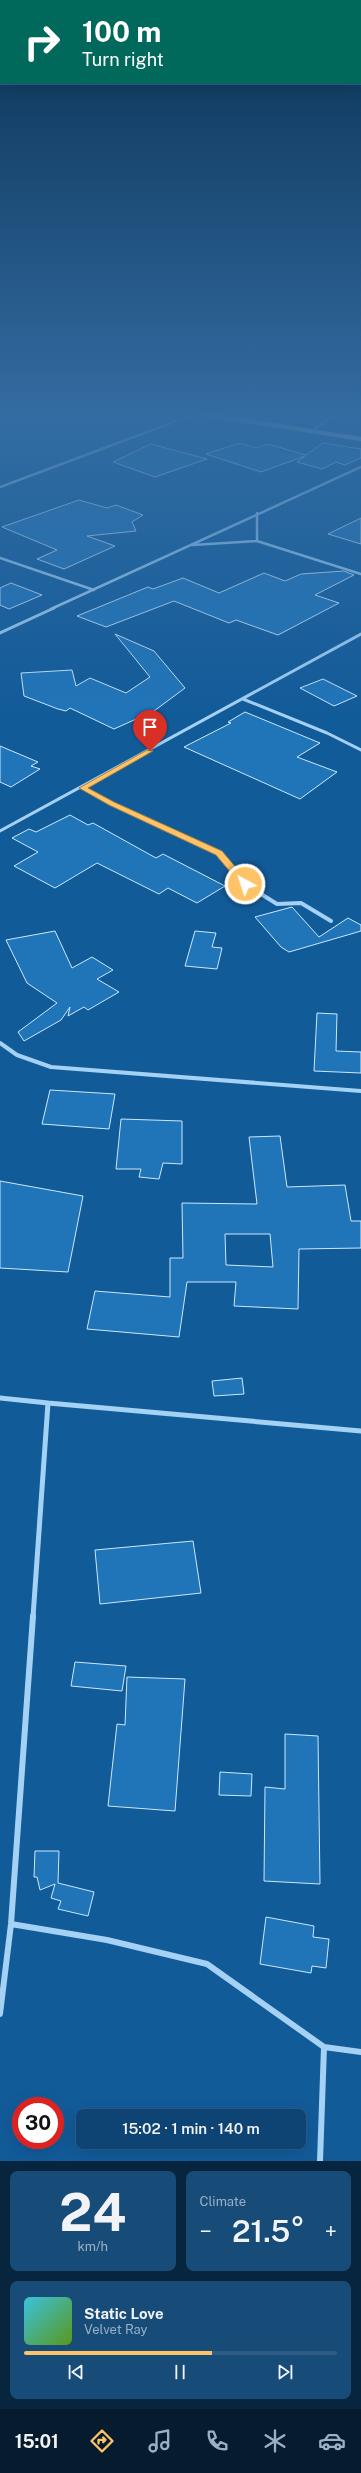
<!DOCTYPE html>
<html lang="en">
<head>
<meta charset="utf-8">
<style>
	:root { --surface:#0e4473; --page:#174b78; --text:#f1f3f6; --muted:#9bb0c4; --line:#2e5c85; --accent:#ffc367 }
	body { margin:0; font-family:"Public Sans",sans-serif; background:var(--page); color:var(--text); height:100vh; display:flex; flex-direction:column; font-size:15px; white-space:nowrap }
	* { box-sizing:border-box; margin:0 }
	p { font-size:13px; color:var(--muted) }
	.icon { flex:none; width:22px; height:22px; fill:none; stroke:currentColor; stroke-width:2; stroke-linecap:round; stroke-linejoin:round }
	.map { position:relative; height:2161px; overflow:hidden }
	.panel { display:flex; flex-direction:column; gap:10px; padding:10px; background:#08253f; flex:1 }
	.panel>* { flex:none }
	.hud { position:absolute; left:0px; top:0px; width:361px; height:84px; box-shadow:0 4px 16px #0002,0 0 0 1px var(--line); background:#00695c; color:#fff; overflow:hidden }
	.speed { position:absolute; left:12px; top:2097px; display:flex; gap:8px; font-size:20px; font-weight:700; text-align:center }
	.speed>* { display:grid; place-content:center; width:52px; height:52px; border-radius:50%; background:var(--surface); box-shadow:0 4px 16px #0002,0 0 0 1px var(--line); line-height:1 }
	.speed .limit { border:6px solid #d22; background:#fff; color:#111 }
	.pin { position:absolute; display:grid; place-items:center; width:34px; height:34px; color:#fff; margin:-41px -17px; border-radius:50% 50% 50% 0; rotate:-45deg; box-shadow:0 0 4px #0007 }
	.pin .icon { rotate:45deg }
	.me { position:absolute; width:44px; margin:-22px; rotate:320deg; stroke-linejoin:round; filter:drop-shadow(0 0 3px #0008) }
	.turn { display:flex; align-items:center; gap:14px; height:84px; padding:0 16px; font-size:18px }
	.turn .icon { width:52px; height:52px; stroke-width:2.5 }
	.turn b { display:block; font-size:28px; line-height:34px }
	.big { font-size:30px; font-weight:600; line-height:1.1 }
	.panel .widget { flex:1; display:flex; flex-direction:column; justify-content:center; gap:6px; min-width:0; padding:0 14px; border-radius:8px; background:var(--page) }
	.panel .dial { align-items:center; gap:0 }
	.dial b { font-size:52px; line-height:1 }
	.song { display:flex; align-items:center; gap:12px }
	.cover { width:48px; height:48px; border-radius:6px; background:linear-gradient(135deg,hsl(190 70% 55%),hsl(90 70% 35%)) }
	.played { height:4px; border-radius:2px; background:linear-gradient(90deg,var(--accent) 60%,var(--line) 60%) }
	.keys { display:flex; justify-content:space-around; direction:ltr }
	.heat { display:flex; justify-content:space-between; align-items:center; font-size:22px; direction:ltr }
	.panel .tiles { flex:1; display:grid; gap:10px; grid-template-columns:1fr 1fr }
	.widget:last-child { grid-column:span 2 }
	.trip { position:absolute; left:76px; top:2109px; width:230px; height:40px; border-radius:8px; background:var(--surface); box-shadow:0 4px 16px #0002,0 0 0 1px var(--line); font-weight:600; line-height:40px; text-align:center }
	.menu { display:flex; height:64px; justify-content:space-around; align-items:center; background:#061b2e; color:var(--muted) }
	.menu .icon { width:28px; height:28px }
	.menu .selected { color:var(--accent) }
	.menu b { font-size:18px; color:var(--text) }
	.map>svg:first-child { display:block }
</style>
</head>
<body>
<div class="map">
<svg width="361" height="2161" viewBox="0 0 361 2161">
	<rect width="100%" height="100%" fill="#125b99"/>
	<!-- building -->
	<path fill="#2074b8" stroke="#cce8fd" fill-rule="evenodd" d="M240 443 256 448 268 444 306 455 323 443 361 449V458L345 465 336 462 322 469 297 462 305 456 261 472 206 454Z
		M151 444 207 459 155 477 113 462Z
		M79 500 107 508 116 505 143 515 132 522 136 531 87 536 115 546 64 569 37 559 57 550 2 527Z
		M361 518V544L328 534Z
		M344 571 354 575 315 595 339 603 278 635 236 620 229 623 174 601 106 627 77 616 148 587 153 589 183 578 219 593 264 573 285 581 301 574Z
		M11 583 42 595 9 609 0 605V588Z
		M115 634 154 651 185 688 154 711 114 729 70 708 66 711 58 709 24 696 21 673 72 670 76 686 90 678 126 693 150 677Z
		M323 679 357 696 334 706 300 688Z
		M245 712 320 743 297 757 337 772 300 799 184 747 231 723 228 722Z
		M0 746 38 762 31 766 40 769 11 787 0 782Z
		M70 815 88 825 93 823 156 858 163 854 225 886 197 903 168 888 159 894 97 863 55 888 14 866 38 852 12 838 29 829 36 832Z
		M292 907 319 937 348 918 361 925V931L289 952 281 947 255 917Z
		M55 931 72 968 92 957 113 970 97 979 119 992 88 1010 84 1007 68 1016 70 1007 61 1020 24 1041 18 1032 57 1003 27 983 6 940Z
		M195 931 216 933 212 947 222 948 217 969 185 966Z
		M317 1013 337 1014 336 1051 361 1052V1073L314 1071Z
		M50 1090 115 1094 109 1129 42 1124Z
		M121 1119 182 1121V1164L163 1163 159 1179 139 1177 141 1169H116Z
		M280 1136 287 1187 345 1185 351 1221H361V1248L299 1249 298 1309 234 1306 236 1282H187L179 1337 87 1329 95 1291 170 1297V1258H183L182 1203 257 1204 249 1137ZM225 1234H270L273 1267 226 1265Z
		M0 1181 83 1196 68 1272 0 1268Z
		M242 1378 244 1394 214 1396 212 1381Z
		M193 1541 201 1593 100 1604 95 1550Z
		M75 1662 126 1666 122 1691 71 1686Z
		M127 1677 185 1679 175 1811 108 1806 117 1724 125 1725Z
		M285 1734 318 1736 320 1884 264 1881 265 1787 285 1789Z
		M220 1772 252 1774 251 1796 219 1795Z
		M35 1851H59L58 1883 94 1892 88 1916 58 1909 61 1901 51 1898 55 1884 40 1890 37 1877H34Z
		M266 1917 314 1926 313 1937 329 1939 326 1968 312 1966 311 1973 260 1964Z"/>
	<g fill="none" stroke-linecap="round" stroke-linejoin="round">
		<!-- street-far4 -->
		<path stroke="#a4d1f4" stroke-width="2.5" d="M312 431 339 411
			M0 487 198 413
			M257 513V541
			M193 545 257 541 361 574
			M0 558 94 590
			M51 609 361 467"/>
		<!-- street-far3 -->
		<path stroke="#a4d1f4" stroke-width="3" d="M0 633 54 608
			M243 699 327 733 361 750
			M83 788 112 804 219 853 229 865
			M0 831 361 634"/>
		<!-- street-far2 -->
		<path stroke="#a4d1f4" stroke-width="4" d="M228 864 245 884 277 904 301 903 331 921
			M0 1043 17 1055 51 1067 361 1091"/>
		<!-- street-far1 -->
		<path stroke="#a4d1f4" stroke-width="5" d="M0 1398 48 1403 33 1617
			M48 1403 361 1431"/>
		<!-- street -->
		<path stroke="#a4d1f4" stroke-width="6" d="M11 1924 107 1940 207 1964 324 2047 361 2052
			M0 2014 11 1924 33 1616
			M320 2161 324 2047"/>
		<!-- secondary -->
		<path stroke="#d4eafd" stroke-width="4.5" d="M184 411 361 439"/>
	</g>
	<!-- sky -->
	<linearGradient id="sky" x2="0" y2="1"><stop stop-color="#0a3254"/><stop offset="0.58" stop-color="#336ca2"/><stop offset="1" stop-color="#336ca2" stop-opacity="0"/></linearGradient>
	<rect width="361" height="713" fill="url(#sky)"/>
	<!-- route -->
	<path fill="#ffc367" stroke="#a67f43" d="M147 750 153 751 88 788 114 802 222 851 248 882V886H242L216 855 109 805 79 788Z"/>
</svg>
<div class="speed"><div class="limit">30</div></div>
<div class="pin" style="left:150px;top:751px;background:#d93025"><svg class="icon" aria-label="arrive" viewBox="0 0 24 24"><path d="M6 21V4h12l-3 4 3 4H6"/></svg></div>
<svg class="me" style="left:245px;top:884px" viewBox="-20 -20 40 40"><circle r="17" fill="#ffc367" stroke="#fff" stroke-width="3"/><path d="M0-11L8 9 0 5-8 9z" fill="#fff"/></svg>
<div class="trip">15:02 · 1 min · 140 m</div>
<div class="hud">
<div class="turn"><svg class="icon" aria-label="right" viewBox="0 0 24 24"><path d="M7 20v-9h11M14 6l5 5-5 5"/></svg><div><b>100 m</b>Turn right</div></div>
</div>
</div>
<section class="panel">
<div class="tiles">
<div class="widget dial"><b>24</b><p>km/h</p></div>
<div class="widget"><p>Climate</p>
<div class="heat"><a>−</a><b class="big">21.5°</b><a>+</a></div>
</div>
<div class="widget">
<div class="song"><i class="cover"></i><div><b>Static Love</b><p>Velvet Ray</p></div></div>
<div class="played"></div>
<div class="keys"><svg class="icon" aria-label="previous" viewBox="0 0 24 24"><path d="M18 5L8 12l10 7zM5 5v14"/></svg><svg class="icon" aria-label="pause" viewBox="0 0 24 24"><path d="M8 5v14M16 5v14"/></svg><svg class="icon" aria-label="next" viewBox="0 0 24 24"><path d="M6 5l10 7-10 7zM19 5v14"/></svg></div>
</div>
</div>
</section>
<nav class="menu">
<b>15:01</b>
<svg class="icon selected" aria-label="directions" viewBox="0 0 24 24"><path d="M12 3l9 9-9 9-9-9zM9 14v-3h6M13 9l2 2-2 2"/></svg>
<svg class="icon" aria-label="music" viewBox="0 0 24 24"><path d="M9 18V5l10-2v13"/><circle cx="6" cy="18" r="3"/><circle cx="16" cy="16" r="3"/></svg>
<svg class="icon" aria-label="phone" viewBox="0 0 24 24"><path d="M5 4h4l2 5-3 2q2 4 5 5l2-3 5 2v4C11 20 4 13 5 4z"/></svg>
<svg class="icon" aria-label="climate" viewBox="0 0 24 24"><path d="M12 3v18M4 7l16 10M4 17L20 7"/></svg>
<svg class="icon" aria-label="car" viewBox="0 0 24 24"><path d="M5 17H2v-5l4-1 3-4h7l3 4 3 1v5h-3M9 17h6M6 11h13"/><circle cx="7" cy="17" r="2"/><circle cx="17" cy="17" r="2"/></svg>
</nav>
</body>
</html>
